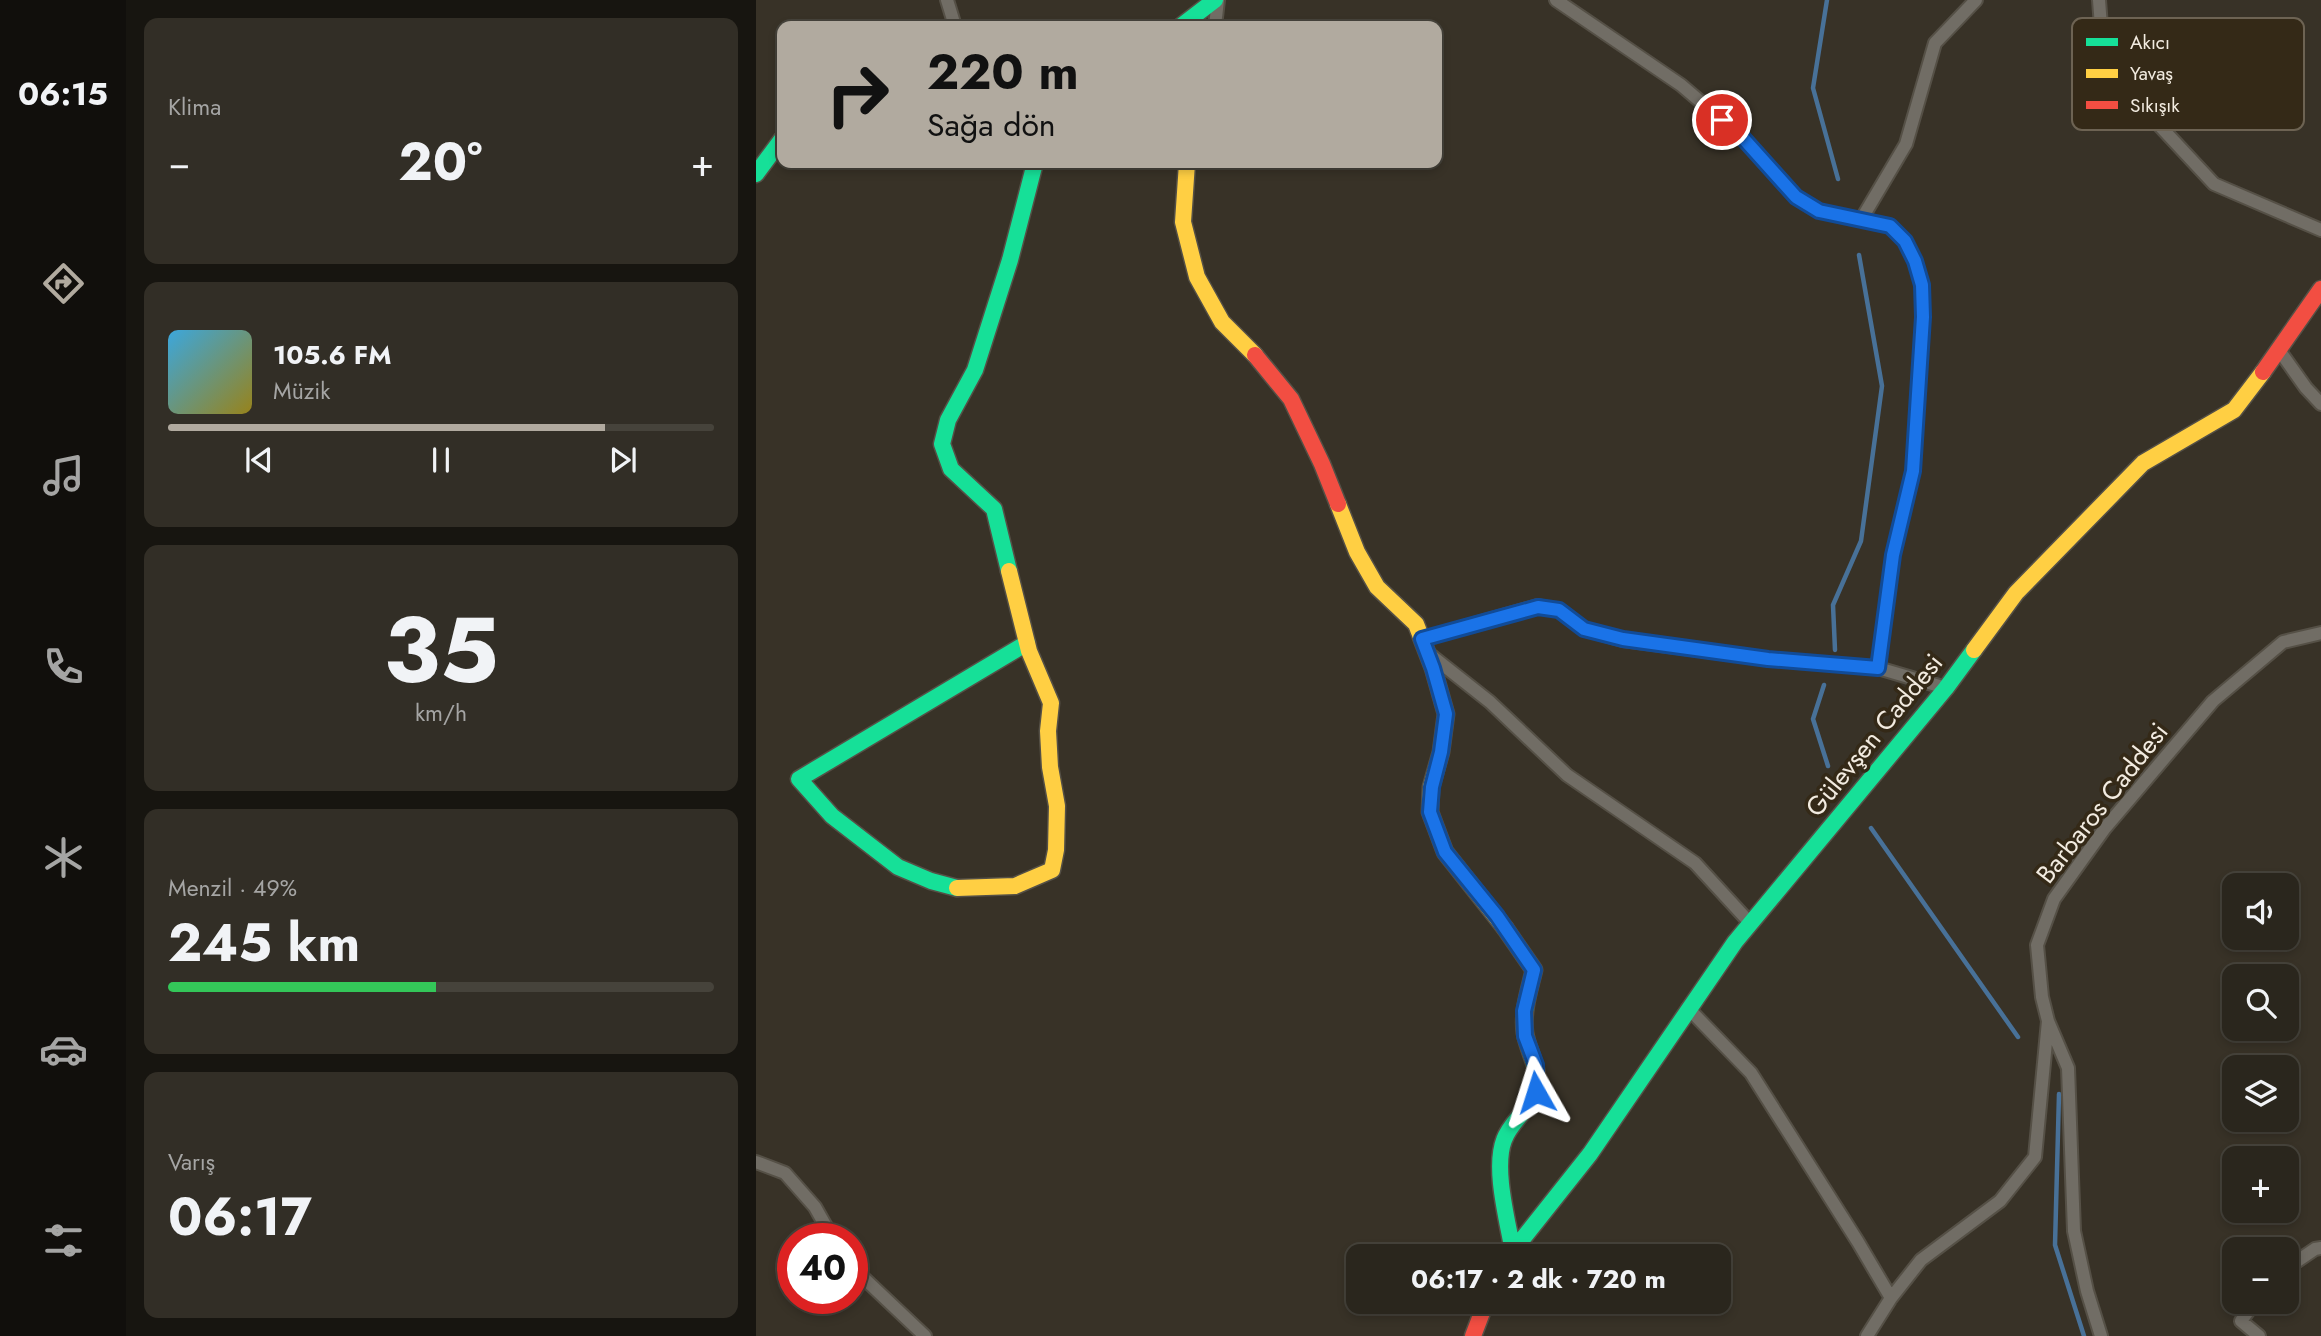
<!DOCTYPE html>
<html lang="tr">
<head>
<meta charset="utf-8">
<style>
	:root { --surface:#2a261d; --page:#322e26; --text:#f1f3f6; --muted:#a5a5a4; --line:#46433b; --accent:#b1aa9f }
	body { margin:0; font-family:Jost,sans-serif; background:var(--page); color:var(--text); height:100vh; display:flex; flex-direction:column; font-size:26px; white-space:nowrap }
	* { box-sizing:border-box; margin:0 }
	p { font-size:23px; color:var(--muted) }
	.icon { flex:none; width:38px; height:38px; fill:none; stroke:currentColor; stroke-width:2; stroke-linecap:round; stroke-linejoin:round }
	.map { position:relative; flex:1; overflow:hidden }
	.panel { display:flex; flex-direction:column; gap:18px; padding:18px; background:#171510; width:630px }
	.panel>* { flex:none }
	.guide { position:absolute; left:21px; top:21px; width:665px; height:147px; border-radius:14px; box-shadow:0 4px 10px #0003,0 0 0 2px var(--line); background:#b1aa9f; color:#111; overflow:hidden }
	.tools { position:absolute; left:1466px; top:873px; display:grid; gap:14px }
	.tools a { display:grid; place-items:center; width:77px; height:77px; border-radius:14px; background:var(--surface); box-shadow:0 4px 10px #0003,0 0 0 2px var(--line); font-size:35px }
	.speed { position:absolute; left:21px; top:1223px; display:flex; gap:14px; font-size:35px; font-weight:700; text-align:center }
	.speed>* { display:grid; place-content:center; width:91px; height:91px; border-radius:50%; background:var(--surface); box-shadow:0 4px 10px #0003,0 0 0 2px var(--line); line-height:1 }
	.speed .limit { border:10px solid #d22; background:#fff; color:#111 }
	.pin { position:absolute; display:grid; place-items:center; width:60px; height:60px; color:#fff; margin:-30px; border:4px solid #fff; border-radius:50%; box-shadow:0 2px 7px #0007 }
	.me { position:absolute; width:77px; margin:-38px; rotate:354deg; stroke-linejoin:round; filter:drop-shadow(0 0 5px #0008) }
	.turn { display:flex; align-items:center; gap:24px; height:147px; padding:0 35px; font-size:32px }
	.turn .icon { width:91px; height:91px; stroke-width:2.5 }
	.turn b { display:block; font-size:49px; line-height:60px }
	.big { font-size:52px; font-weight:700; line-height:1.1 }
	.panel .card { flex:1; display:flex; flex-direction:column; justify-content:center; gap:10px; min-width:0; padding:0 24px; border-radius:14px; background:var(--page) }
	.panel .dial { align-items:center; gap:0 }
	.dial b { font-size:91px; line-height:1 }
	.song { display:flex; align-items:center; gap:21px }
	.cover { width:84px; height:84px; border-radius:10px; background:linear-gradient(135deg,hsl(200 70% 55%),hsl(50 70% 35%)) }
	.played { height:7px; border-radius:4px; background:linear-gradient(90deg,var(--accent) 80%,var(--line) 80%) }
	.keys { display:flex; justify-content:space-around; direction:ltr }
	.heat { display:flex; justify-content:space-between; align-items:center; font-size:38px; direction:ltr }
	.charge { height:10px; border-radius:5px; background:linear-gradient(90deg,#34c759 49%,var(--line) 0) }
	.trip { position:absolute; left:590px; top:1244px; width:385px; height:70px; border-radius:14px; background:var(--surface); box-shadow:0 4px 10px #0003,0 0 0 2px var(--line); font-weight:700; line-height:70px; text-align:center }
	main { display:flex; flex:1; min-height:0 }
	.menu { display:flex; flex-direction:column; width:126px; justify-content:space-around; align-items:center; background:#110f0c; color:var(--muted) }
	.menu .icon { width:49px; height:49px }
	.menu .active { color:var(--accent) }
	.menu b { font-size:32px; color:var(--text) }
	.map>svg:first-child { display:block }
</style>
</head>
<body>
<main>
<nav class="menu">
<b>06:15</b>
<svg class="icon active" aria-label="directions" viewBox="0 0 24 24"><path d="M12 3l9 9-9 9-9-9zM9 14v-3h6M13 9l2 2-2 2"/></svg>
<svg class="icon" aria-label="music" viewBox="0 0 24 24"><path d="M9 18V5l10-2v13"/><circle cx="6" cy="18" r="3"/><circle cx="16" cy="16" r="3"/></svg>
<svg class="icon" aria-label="phone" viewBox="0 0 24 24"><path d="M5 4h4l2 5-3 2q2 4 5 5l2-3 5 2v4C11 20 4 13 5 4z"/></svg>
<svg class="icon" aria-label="climate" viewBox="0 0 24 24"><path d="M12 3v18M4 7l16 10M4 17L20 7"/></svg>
<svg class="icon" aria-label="car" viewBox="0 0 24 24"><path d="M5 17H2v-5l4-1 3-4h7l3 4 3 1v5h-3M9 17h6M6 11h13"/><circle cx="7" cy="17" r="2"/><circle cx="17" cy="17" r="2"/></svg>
<svg class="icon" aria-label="filters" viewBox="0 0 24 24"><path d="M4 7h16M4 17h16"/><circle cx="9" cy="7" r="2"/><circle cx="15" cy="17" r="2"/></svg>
</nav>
<section class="panel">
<div class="card"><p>Klima</p>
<div class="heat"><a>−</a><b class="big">20°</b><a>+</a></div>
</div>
<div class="card">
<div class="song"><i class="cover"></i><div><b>105.6 FM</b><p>Müzik</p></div></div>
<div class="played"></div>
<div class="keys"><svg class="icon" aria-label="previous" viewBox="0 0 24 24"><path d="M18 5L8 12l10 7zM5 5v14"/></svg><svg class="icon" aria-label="pause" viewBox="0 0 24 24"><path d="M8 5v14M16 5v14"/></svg><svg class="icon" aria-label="next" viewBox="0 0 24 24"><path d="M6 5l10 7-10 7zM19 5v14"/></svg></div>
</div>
<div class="card dial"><b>35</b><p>km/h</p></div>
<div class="card"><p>Menzil · 49%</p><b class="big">245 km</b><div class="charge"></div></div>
<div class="card"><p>Varış</p><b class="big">06:17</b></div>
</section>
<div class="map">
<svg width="1565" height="1336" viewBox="0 0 1565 1336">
	<rect width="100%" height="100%" fill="#383227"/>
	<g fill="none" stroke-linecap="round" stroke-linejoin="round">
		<!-- stream -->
		<path stroke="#487198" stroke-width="4.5" d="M1071 0 1057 88 1082 179
			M1079 650 1077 605 1105 541 1126 386 1103 255
			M1068 685 1057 719 1072 766
			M1115 828 1262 1037
			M1303 1094 1299 1245 1328 1336"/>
		<!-- street casing -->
		<g stroke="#555046" stroke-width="16">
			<path id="street" d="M191 0 199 26
				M800 0 925 85 987 138 1040 197 1063 211 1134 226 1149 241 1159 261 1166 285 1167 317 1157 471 1137 555 1122 668
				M1343 0 1348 66 1458 184 1565 230
				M459 26 462 0
				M1105 220 1150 144 1179 43 1220 0
				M1523 350 1550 388 1565 404
				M666 639 782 606 803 610 828 629 867 640 1012 659 1122 668 1190 688
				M672 653 734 702 811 775 939 863 995 924
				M932 1008 995 1073 1102 1242 1135 1298
				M1292 1021 1312 1068 1318 1231 1331 1291 1345 1336
				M0 1162 29 1173 59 1207 77 1239
				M96 1267 169 1336
				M1531 1268 1559 1249 1565 1248
				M1499 1302 1485 1321 1503 1336
				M1111 1336 1135 1298 1165 1260 1244 1201 1279 1157 1292 1021 1286 997 1281 945 1298 899 1349 828 1457 701 1527 642 1565 633"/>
		</g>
		<!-- fast casing -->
		<g stroke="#555046" stroke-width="19">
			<path id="fast" d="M425 26 459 0
				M0 174 26 139
				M253 571 238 509 195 469 186 444 192 420 219 370 254 260 279 163
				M201 888 175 881 142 867 76 816 43 779 271 643
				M749 928 778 970C773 991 766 1012 769 1033 772 1051 783 1067 781 1085 778 1107 755 1120 748 1140 737 1169 752 1222 757 1252
				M753 1256 834 1154 979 942 1190 688 1218 650"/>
		</g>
		<!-- slow casing -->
		<g stroke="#555046" stroke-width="19">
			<path id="slow" d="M431 163 427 222 441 277 466 322 499 355
				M582 504 601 552 621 587 660 624 677 668 690 714 685 752 675 787 674 812 689 852 749 928
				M1218 650 1260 593 1387 463 1478 410 1507 372
				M201 888 259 886 296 870 300 850 301 806 294 767 292 731 295 703 273 651 253 571"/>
		</g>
		<!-- jam casing -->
		<g stroke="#555046" stroke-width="19">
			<path id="jam" d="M499 355 535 399 566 464 582 504
				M1507 372 1565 289
				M717 1336 730 1302"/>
		</g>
		<!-- street -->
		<use href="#street" stroke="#716d65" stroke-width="12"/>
		<!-- fast -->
		<use href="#fast" stroke="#16e098" stroke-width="16"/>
		<!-- slow -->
		<use href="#slow" stroke="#ffcf43" stroke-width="16"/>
		<!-- jam -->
		<use href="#jam" stroke="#f24e42" stroke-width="16"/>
	</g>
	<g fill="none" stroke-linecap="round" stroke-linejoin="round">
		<!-- route casing -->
		<g stroke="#114b97" stroke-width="18">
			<path id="route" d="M780 1092V1065L769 1036 768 1011 778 970 741 916 689 852 674 812 676 787 685 752 690 714 677 668 666 639 782 607 803 610 828 629 867 639 1012 659 1122 668 1137 555 1157 471 1167 317 1166 285 1159 261 1149 241 1134 226 1063 211 1040 197 987 138 966 120"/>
		</g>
		<!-- route -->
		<use href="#route" stroke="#1a73e8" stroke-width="12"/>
	</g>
	<g text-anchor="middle" stroke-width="7" stroke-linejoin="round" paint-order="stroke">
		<!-- street labels -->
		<g font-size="26" fill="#f2ebe0" stroke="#342917">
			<text transform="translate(1118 735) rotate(-51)" y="9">Gülevşen Caddesi</text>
			<text transform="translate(1346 803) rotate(-52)" y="9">Barbaros Caddesi</text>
		</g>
	</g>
	<!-- legend -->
	<rect x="1316" y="18" width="232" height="112" rx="10" fill="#342917" stroke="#6d6353" stroke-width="2"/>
	<rect x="1330" y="38" width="32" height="8" fill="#16e098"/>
	<rect x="1330" y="69" width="32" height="9" fill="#ffcf43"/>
	<rect x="1330" y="101" width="32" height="8" fill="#f24e42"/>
	<g font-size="19" fill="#f2ebe0">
		<text x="1374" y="49">Akıcı</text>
		<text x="1374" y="80">Yavaş</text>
		<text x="1374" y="112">Sıkışık</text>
	</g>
</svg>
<div class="tools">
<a><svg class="icon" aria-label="sound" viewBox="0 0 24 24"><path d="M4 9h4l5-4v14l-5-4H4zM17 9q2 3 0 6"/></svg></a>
<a><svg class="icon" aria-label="search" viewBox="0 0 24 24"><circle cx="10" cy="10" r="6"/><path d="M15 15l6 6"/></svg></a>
<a><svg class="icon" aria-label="layers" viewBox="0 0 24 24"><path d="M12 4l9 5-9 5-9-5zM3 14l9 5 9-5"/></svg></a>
<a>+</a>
<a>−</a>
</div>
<div class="speed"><div class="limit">40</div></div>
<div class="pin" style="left:966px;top:120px;background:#d93025"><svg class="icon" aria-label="arrive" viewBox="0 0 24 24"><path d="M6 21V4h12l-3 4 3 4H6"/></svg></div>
<svg class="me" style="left:780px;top:1092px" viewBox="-20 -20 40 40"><path d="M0-17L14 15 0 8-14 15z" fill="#1a73e8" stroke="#fff" stroke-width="4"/></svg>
<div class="trip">06:17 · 2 dk · 720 m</div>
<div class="guide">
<div class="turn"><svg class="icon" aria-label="right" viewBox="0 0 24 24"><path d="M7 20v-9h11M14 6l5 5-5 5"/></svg><div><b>220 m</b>Sağa dön</div></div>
</div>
</div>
</main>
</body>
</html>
